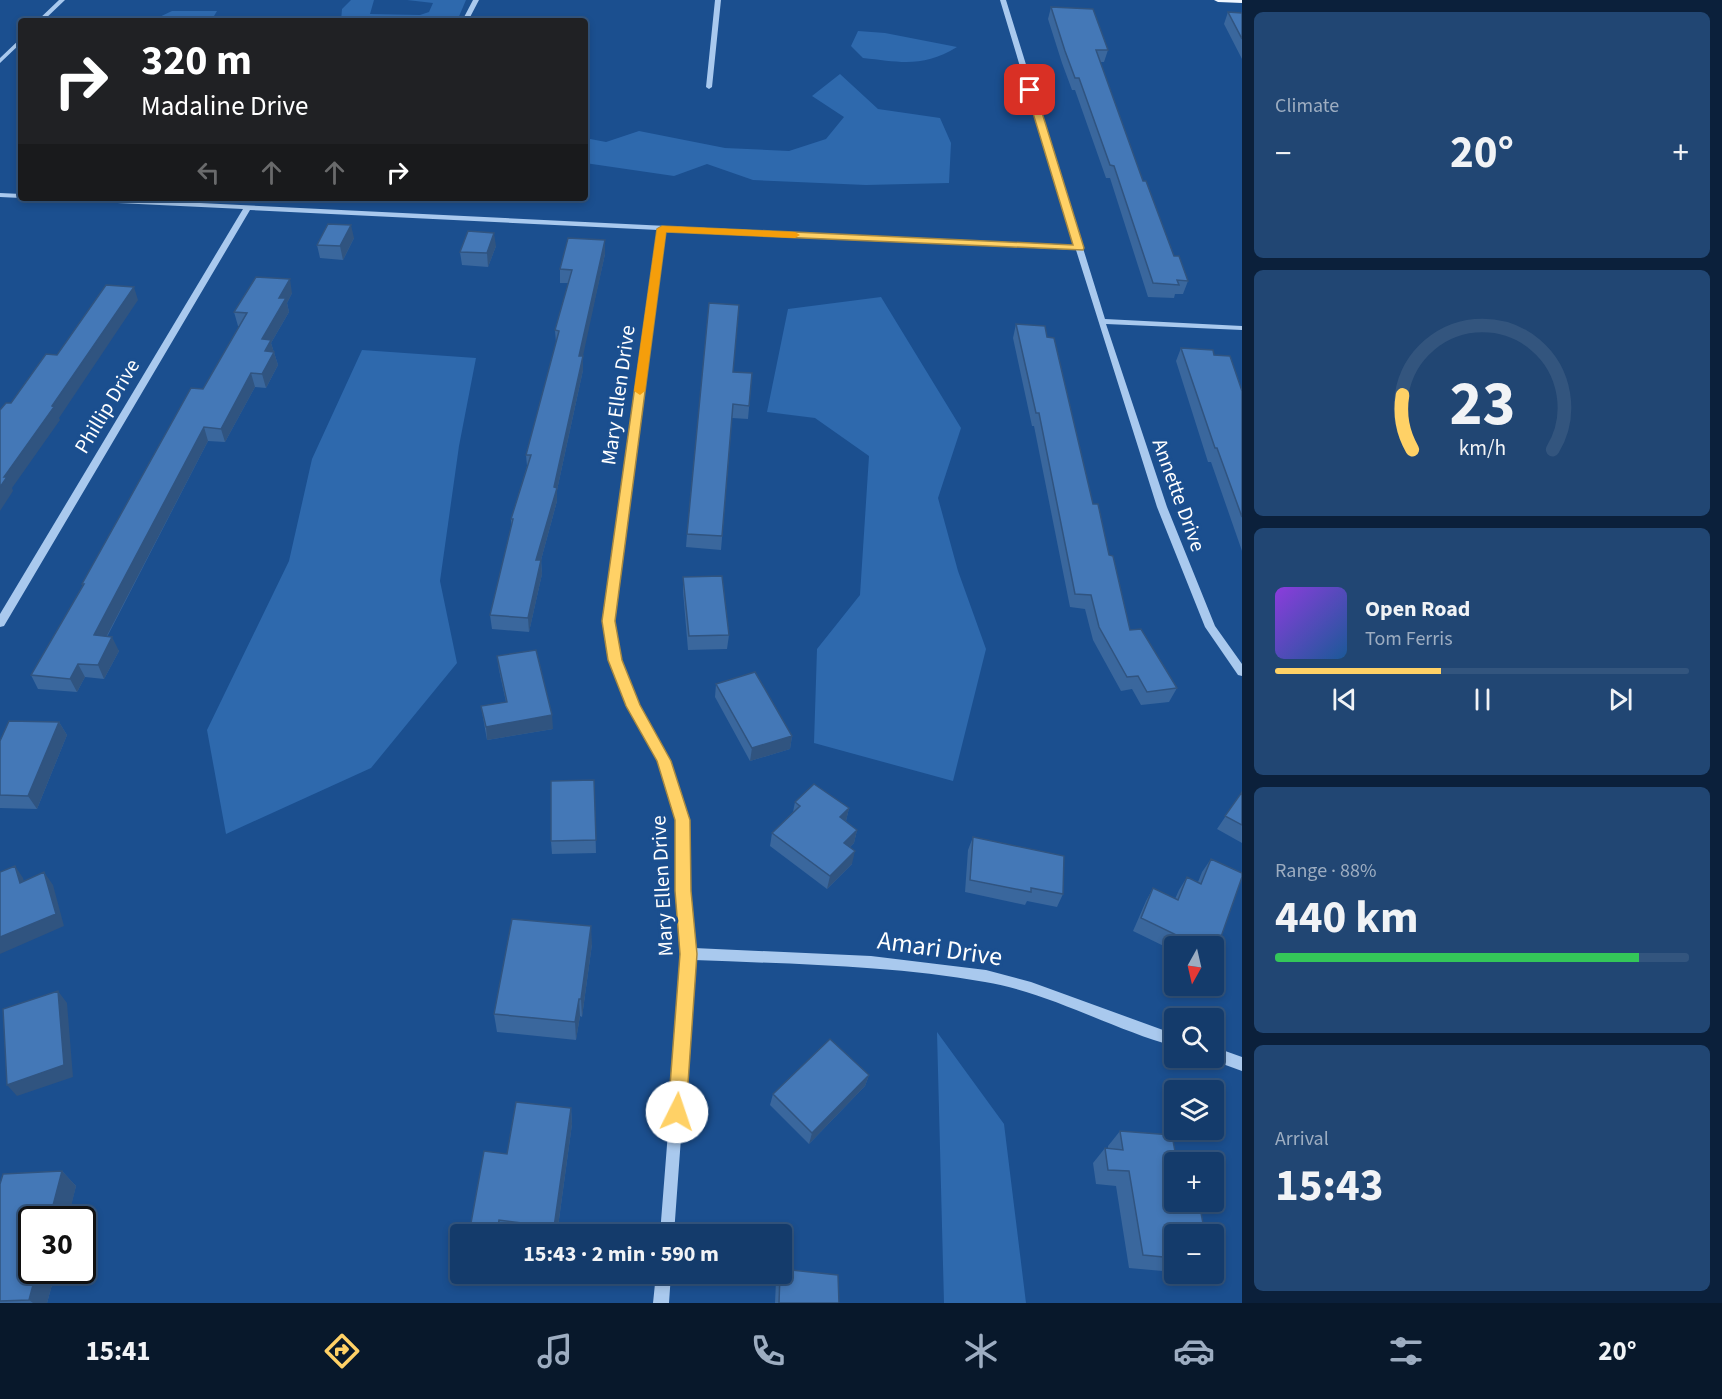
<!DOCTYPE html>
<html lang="en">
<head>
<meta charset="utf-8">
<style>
	:root { --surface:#143b6b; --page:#214673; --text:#f1f3f6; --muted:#9dadc1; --line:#33557e; --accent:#ffd166 }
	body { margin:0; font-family:"Source Sans 3",sans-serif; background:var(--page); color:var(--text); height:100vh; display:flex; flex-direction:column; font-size:22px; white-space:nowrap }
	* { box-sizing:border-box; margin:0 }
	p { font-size:20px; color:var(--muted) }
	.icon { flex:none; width:33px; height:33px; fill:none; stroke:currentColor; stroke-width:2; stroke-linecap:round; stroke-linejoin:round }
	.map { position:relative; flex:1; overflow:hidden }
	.panel { display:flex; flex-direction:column; gap:12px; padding:12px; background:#0b203b; width:480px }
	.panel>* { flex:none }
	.top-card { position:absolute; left:18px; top:18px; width:570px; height:183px; border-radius:6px; box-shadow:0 3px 9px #0003,0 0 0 2px var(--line); background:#202124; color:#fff; overflow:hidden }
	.needle { width:39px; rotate:188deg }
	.tools { position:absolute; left:1164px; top:936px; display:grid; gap:12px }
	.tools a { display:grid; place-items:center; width:60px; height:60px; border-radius:6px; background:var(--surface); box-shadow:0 3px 9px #0003,0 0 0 2px var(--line); font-size:30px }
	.speed { position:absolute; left:18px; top:1206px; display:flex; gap:12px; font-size:30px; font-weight:700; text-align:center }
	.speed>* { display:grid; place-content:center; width:78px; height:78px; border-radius:50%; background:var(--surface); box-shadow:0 3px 9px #0003,0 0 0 2px var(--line); line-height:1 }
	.speed .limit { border:3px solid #111; border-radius:9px; background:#fff; color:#111 }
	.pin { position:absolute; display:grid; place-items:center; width:51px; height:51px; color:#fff; margin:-26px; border-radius:12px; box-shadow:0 3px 9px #0006 }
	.me { position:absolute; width:66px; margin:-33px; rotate:4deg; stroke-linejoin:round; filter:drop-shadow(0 0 4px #0008) }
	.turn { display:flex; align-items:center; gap:21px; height:126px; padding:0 24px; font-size:27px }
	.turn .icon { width:78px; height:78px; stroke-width:2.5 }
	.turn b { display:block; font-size:42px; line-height:51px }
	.lanes { display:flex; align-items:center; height:57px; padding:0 24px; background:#0003; justify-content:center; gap:30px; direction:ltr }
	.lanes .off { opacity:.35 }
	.big { font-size:45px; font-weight:700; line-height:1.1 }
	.panel .widget { flex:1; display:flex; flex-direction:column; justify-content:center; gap:9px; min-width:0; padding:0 21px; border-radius:9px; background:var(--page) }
	.panel .dial { align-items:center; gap:0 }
	.dial svg { height:156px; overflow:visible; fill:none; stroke:var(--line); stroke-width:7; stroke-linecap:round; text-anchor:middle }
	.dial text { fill:var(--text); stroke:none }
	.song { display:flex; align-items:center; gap:18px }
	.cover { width:72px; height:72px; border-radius:9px; background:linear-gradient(135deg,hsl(270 70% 55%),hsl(210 70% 35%)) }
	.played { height:6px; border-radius:3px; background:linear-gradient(90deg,var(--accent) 40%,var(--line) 40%) }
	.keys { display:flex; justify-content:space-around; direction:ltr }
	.heat { display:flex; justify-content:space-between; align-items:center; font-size:33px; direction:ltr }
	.charge { height:9px; border-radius:4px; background:linear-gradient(90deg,#34c759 88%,var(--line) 0) }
	.trip { position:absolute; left:450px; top:1224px; width:342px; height:60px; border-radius:6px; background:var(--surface); box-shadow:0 3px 9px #0003,0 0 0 2px var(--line); font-weight:700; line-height:60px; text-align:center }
	.tab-bar { display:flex; height:96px; justify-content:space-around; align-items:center; background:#08182b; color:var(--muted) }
	.tab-bar .icon { width:42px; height:42px }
	.tab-bar .on { color:var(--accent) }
	.tab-bar b { font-size:27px; color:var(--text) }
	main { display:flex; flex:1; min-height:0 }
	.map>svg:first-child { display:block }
</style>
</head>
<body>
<main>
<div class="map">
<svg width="1242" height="1303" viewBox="0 0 1242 1303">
	<rect width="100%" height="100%" fill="#1b4f8f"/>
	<!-- green -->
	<path fill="#2e69ad" d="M351 0H374L370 14 420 15 429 12 433 3 407 0H466L457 21H341L342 9Z
		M172 11H217L211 21H151Z
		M858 31 885 33 957 47C923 68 900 62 863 58L851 46Z
		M840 74 878 109 940 118 951 143 949 183 866 185 753 180 707 164 674 176 585 163V138L606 142 639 131 725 148 789 151 826 139 844 117 812 96Z
		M881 297 961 428 938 498 958 571 986 649 953 781 814 743 817 649 860 595 869 456 815 418 767 412 788 309Z
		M362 350 476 358 459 446 440 581 457 663 371 768 226 834 207 730 289 561 312 459Z
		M937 1032 1004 1124 1026 1303H944Z"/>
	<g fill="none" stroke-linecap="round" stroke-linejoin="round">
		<!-- minor -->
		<path fill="#a9c9ee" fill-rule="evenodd" d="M59 0H65L43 21H37Z
			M473 0H479L468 21H462Z
			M715 0H721L712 87 709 89 706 87Z
			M1000 0H1006L1105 319 1242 326V330L1106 324 1167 507 1215 626 1242 664V676L1238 675 1205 627 1157 507 1076 250 665 230 614 621 620 660 638 705 670 761 689 820V891L694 948 871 956 986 970 1031 982 1174 1034V1046C1111 1029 1051 993 985 982 889 965 791 964 694 960L674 1234H660L682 954 677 891V820L659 762 628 706 610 660 604 621 658 230 250 210 4 626 0 627V614L243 209 55 200 51 198H98L1074 246Z
			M21 38V43L0 63V58Z
			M0 193 21 194V198L0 197Z
			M1214 1047 1242 1057V1071L1209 1059 1214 1058Z
			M656 1274H671L669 1303H653Z"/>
		<!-- major -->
		<path fill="#f0f6ff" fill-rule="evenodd" d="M1214 0H1242V3L1218 2Z"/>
	</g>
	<!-- wall -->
	<path fill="#3a679d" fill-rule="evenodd" d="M1051 7 1108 50 1104 62H1100L1143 181 1174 256 1188 281 1183 294H1175L1174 298 1148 297 1110 178H1106L1075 90H1072L1062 63 1048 19Z
		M1228 12 1242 13V59L1224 24Z
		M354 238 343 260 320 258 317 245Z
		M605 240V254L582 356 583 370 557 490V501L541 560 542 574 529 632 492 629 490 615 511 527V519L527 466 526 455 556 343 555 330 569 283H560V269Z
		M496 246 488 267 462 265 460 252Z
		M292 293 287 303 289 312 271 343 278 365 266 388 255 387 225 442 208 441 107 637 119 651 104 679 85 677 77 692 38 689 31 675 83 586 82 584 203 389 240 326H238L234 312Z
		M1016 324 1047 337 1093 504 1130 630 1177 688 1169 702 1141 705 1132 689 1121 691 1093 640 1085 609 1070 607 1034 426H1032L1013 338Z
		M1181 348 1214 355 1242 391V551L1211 462H1208L1176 361Z
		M733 372 752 373 748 419 732 418 721 550 686 547 687 534Z
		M683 577 729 635 727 649 688 650 683 591Z
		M497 656 553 729 487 740 481 706 506 702 499 670Z
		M716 684 792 736 790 749 750 761 715 697Z
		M59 722 67 735 37 809 0 808V741Z
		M594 780 596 853 552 854 551 841Z
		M1242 792V843L1217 829Z
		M795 802 849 808 846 821 857 830 854 843 850 847 852 864 827 889 770 846 772 833 793 812Z
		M973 837 1063 894 1057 907 1027 901 1025 905 965 892 968 850Z
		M1211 859 1215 954 1214 955V946H1174V951L1133 931 1146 901 1153 888 1175 899 1179 890 1187 877 1198 882 1202 872Z
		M592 944 582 1017 580 1016 576 1040 497 1032 494 1014Z
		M869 1075 865 1086 809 1144 770 1105 773 1094Z
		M571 1108 572 1124 557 1234H469L507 1154Z
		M1120 1131 1174 1234V1272L1129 1268 1116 1186 1096 1184 1093 1163 1105 1148H1108V1146Z
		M62 1171 76 1186 68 1216 79 1215 93 1229 81 1281H53L47 1303H0V1184L3 1174ZM32 1220H82V1270H32Z
		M778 1274H782L839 1303H775L776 1281Z"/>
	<!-- shaded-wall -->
	<path fill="#305480" d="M351 225 354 238 343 260 340 246Z
		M494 233 496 246 488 267 487 253Z
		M605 240V254L580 370 579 356Z
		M290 279 292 293 287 303 289 312 271 343 278 365 266 388 262 374V339L279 298Z
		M134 287 138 300 59 418 60 420 12 488 13 491 0 511V487L4 477Z
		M583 356V370L557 490V501L541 560 542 574 529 632 528 618 536 560 554 487Z
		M251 373 255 387 225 442 221 429Z
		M204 427 208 441 100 649 94 635Z
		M112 637 119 651 104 679 98 665Z
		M78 664 85 677 77 692 70 679Z
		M552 715 553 729 487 740 486 727Z
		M59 722 67 735 37 809 28 796Z
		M792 736 790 749 750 761 752 748Z
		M849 808 846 821 840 817Z
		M857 830 854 843 841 856 844 843Z
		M855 851 852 864 827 889 830 876Z
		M15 866 23 878 28 895 20 883Z
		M44 872 53 885 64 926 0 954V937Z
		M591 926 592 944 582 1017 581 999Z
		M58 991 67 1003 73 1077 17 1096 7 1085Z
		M579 999 580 1016 576 1040 575 1022Z
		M869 1075 865 1086 809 1144 812 1133Z
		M571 1108 572 1124 557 1234H555L554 1227Z
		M62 1171 76 1186 68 1220 50 1217Z
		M79 1215 93 1229 81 1281 69 1270H82V1220H78Z
		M499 1220 502 1234H497Z
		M37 1270H40L53 1281 47 1303H33L29 1300Z"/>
	<!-- building -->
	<path fill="#4478b7" stroke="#305480" stroke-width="1.5" d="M1051 7 1093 9 1108 50H1096L1143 181H1146L1174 256H1179L1188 281 1177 280 1179 285 1153 283 1114 166 1110 165 1079 78H1075L1065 51Z
		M1228 12 1242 13V39Z
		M328 224 351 225 340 246 317 245Z
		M468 231 494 233 487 253 460 252Z
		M568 238 605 240 579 356H583L554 487 557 488 536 560H541L528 618 490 615 513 519H511L531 455H526L559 331 555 330 572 270 560 269Z
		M256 277 290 279 279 298H286L262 339 271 340 265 351 274 352 262 374 251 373 221 429 204 427 94 635 112 637 98 665 78 664 70 679 31 675 84 584H82L191 388 203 389 247 313 234 312Z
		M106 285 134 287 52 406 54 407 4 477H7L0 487V410L6 403H11L46 354 57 355Z
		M709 303 739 305 733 372 752 373 749 406 733 404 722 536 687 534Z
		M1016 324 1045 326 1047 337 1054 338 1093 504H1098L1109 555 1113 556 1130 630 1141 629 1177 688 1147 692 1138 676 1127 677 1099 627 1091 595 1075 594 1039 413H1036Z
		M1181 348 1213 350 1214 355 1230 356 1242 391V517L1217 448H1215Z
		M722 576 729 635 689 636 683 577Z
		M536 650 552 715 486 727 481 706 507 702 497 656Z
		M755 672 792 736 752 748 716 684Z
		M9 721 59 722 28 796 0 795V741Z
		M594 780 596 840 551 841V781Z
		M814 784 849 808 840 817 857 830 844 843 855 851 830 876 772 833 800 806 795 802Z
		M1242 792V825L1225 816Z
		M973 837 1064 856 1063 894 1031 888V892L970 880Z
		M1211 859 1242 873V877L1215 954 1214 953V946H1199L1141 918 1153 888 1178 900 1187 877 1201 884Z
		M15 866 20 883 44 872 56 914 0 937V872Z
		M512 919 591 926 581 999H579L575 1022 494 1014Z
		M58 991 64 1065 7 1085 3 1009Z
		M830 1039 869 1075 812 1133 773 1094Z
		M516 1102 571 1108 554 1227 499 1220 497 1234H469L484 1151 507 1154Z
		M1120 1131 1172 1135 1177 1162H1174V1202H1199L1205 1234H1174V1258L1143 1255 1129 1171 1108 1170 1105 1148 1123 1150Z
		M62 1171 50 1217 79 1215 78 1220H32V1270H37L29 1300 0 1301V1184L3 1174Z
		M782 1269 838 1275 839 1303H779L780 1274H782Z"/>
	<!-- route -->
	<path fill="#ffd166" stroke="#a68842" stroke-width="1.5" d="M1030 88 1035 90 1084 248 1083 250 666 232 615 621 622 660 640 705 671 761 690 820 691 891 697 954 686 1112 683 1118 677 1121 670 1118 668 1112 680 954 675 891V820L657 761 626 706 608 660 602 621 657 229 662 226 1073 245 1026 90Z"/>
	<!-- slow -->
	<path fill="#f59e0b" d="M662 226 795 232 800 235 795 238 666 232 645 391 640 395 634 391 657 229Z"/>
	<g text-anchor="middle" stroke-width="6" stroke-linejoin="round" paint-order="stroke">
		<!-- street labels -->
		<g font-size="21" fill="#fff" stroke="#1b4f8f">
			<text transform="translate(618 395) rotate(-82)" y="7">Mary Ellen Drive</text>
			<text transform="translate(107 406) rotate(-59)" y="7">Phillip Drive</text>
			<text transform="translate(1179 495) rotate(70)" y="7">Annette Drive</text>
			<text transform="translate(662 886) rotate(-93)" y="7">Mary Ellen Drive</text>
		</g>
		<!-- near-street labels -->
		<g font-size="26" fill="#fff" stroke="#1b4f8f">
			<text transform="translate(940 948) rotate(8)" y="9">Amari Drive</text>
		</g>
	</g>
</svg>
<div class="tools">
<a><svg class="needle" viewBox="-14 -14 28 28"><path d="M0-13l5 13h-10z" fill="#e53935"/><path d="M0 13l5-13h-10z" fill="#9dadc1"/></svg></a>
<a><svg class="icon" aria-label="search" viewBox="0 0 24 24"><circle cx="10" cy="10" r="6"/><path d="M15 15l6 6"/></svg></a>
<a><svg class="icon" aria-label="layers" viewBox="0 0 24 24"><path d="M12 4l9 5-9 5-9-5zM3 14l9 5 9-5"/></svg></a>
<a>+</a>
<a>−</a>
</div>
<div class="speed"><div class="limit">30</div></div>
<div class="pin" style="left:1030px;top:90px;background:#d93025"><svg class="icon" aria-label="arrive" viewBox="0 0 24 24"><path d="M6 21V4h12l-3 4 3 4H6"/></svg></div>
<svg class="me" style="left:677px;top:1112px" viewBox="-20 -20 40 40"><circle r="19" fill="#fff"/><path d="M0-13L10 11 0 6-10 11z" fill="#ffd166"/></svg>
<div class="trip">15:43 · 2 min · 590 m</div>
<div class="top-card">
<div class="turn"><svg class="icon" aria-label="right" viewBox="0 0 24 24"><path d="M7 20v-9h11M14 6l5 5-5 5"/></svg><div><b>320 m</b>Madaline Drive</div></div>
<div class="lanes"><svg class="icon off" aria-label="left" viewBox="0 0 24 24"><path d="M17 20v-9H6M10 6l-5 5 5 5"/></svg><svg class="icon off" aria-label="ahead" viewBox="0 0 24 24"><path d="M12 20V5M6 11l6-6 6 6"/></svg><svg class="icon off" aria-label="ahead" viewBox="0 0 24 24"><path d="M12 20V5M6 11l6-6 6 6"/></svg><svg class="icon" aria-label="right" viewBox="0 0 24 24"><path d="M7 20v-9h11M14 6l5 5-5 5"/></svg></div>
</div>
</div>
<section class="panel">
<div class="widget"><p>Climate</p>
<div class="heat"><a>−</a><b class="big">20°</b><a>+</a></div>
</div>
<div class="widget dial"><svg viewBox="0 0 100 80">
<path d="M14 69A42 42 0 1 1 86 69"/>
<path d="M14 69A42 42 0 0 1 9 41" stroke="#ffd166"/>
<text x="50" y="56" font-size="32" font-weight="700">23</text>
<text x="50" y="72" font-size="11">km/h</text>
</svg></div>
<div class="widget">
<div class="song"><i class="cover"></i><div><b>Open Road</b><p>Tom Ferris</p></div></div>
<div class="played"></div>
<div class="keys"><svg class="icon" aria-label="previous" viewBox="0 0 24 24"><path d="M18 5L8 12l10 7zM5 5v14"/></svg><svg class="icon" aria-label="pause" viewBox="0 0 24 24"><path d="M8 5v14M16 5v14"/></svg><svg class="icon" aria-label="next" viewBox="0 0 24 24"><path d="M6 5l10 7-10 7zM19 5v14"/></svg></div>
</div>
<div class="widget"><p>Range · 88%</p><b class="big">440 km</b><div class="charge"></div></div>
<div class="widget"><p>Arrival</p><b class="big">15:43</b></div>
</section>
</main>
<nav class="tab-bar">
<b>15:41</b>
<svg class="icon on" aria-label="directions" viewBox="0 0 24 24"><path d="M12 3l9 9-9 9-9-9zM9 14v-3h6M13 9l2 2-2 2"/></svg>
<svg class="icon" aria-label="music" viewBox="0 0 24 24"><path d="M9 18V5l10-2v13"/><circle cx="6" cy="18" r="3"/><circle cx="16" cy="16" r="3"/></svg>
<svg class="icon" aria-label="phone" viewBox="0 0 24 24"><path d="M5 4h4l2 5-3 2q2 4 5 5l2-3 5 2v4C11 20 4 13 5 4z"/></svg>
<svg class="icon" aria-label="climate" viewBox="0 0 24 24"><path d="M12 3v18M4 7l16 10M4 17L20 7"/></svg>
<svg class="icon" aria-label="car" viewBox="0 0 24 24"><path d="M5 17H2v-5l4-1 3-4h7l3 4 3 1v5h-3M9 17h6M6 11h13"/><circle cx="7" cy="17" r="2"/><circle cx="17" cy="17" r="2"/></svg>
<svg class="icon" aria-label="filters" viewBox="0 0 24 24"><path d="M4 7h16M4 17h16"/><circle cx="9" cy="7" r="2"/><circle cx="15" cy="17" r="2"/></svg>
<b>20°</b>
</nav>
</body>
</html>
